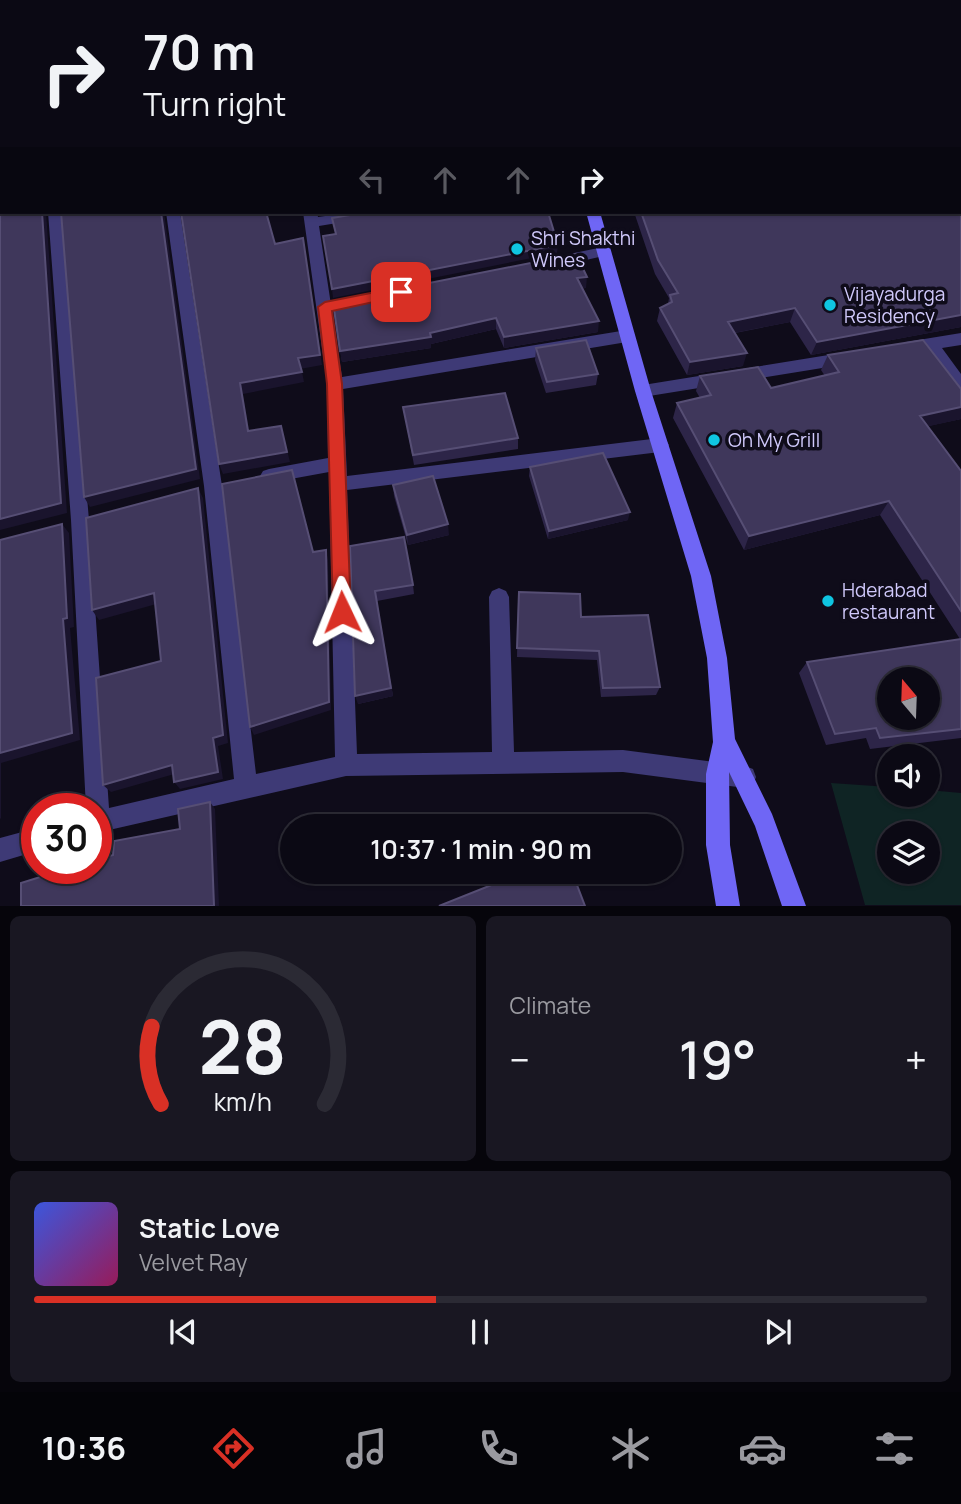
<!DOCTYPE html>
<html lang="en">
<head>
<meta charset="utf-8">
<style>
	:root { --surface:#0b0914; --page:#191722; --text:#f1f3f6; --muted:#9a9aa0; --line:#2b2a34; --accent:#d93025 }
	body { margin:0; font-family:Manrope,sans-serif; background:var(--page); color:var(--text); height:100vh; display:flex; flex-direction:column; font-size:26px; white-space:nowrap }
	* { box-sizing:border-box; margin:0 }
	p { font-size:23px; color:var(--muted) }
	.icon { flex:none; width:38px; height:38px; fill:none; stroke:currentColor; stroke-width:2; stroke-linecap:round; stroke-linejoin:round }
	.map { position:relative; height:906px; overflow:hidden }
	.details { display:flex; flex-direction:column; gap:10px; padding:10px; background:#06050b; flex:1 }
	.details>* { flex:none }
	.hud { position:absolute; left:0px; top:0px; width:962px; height:214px; box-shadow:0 2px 5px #0004,0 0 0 2px var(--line); background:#0b0914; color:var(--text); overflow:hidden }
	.needle { width:46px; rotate:341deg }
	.buttons { position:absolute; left:877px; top:667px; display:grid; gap:14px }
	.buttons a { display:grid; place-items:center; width:63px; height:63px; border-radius:50%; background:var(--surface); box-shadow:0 2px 5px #0004,0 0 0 2px var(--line); font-size:35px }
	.speed { position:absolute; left:21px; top:793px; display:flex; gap:14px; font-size:35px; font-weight:700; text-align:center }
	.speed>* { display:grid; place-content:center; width:91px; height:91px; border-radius:50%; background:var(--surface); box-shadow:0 2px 5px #0004,0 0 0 2px var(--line); line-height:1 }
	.speed .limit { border:10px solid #d22; background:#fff; color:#111 }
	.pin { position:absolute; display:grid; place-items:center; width:60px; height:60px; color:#fff; margin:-30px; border-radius:14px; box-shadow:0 4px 10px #0006 }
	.me { position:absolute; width:77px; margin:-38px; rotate:358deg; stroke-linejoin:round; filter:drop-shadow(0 0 5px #0008) }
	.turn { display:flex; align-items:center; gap:24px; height:147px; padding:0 28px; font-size:32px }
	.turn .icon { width:91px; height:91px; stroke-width:2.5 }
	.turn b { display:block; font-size:49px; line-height:60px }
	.lanes { display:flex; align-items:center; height:66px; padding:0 28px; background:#0003; justify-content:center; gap:35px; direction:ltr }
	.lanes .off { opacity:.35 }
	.big { font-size:52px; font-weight:600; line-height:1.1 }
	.details .tile { flex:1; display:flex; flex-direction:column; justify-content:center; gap:10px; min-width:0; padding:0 24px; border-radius:10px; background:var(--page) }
	.details .dial { align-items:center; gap:0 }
	.dial svg { height:182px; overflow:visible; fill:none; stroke:var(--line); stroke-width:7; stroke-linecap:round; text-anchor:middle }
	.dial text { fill:var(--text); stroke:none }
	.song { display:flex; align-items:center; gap:21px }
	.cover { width:84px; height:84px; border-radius:10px; background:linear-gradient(135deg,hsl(230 70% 55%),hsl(330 70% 35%)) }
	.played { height:7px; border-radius:4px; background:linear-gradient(90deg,var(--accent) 45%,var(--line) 45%) }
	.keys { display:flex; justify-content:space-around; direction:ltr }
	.heat { display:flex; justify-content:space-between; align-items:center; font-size:38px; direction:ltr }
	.details .tiles { flex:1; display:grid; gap:10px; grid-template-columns:1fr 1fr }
	.tile:last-child { grid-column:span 2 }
	.trip { position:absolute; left:280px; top:814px; width:402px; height:70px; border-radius:35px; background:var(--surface); box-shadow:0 2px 5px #0004,0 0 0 2px var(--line); font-weight:600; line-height:70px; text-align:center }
	.menu { display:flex; height:112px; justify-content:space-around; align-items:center; background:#040408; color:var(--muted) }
	.menu .icon { width:49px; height:49px }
	.menu .selected { color:var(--accent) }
	.menu b { font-size:32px; color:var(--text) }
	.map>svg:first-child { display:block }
</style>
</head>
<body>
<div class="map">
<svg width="961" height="906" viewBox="0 0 961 906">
	<rect width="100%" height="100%" fill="#0f0c1a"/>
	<!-- green -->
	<path fill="#0f2424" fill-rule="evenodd" d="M831 783 889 787V794H928V790L961 793V905H865ZM889 833H928V872H889Z"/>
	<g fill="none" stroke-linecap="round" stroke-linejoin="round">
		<!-- lane -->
		<path fill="#3e3a76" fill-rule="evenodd" d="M0 83H2V91H0Z
			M0 133H2V141H0Z"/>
		<!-- street -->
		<path fill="#3e3a76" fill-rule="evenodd" d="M687 0H704L686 2Z
			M48 212H62L89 520 109 808 234 779 204 486 166 212H180L222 486 256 774 335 757 329 472 269 483 263 481 260 476 263 471 269 469 328 458 327 384 303 212H317L318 217 354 212H387L380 216 319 226 342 377 627 330 635 336 627 342 343 389 347 476 660 438 666 440 669 445 666 450 660 452 347 490 357 754 492 752 489 597 492 591 499 588 506 591 509 597 514 752 623 750 745 766 753 769 756 777 753 785 745 788 623 772 346 776 96 833V808H86L71 520Z
			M603 247 610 252 608 255 555 267 548 262 555 257Z
			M961 333V345L942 348 961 374V392L955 390 927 350 906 354 898 348 906 342Z
			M847 352 855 358 847 364 643 397 635 391 643 385Z
			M37 828V851L0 862V838Z"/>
		<!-- secondary -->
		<path fill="#6f66f5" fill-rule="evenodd" d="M508 0H518L519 2H508Z
			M530 0H540L541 2H530Z
			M586 212H600L651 391 711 576 727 658 735 739 772 814 806 906H782L755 826 729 772 730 845 740 906H716L706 845V774L713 742 707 658 691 576 635 391Z"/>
	</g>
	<!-- wall -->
	<path fill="#2d2548" d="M554 0H677L666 2H555Z
		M710 0H961V327L811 355 790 322 735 333 743 366 687 375 657 321 660 308 668 304 669 298 655 274 634 212H961V2H711Z
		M582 288 598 332 504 348 496 329 431 344V348L342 362 333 302 586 288Z
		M536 348 598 374 596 385 546 393 535 360Z
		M828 355 961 419 928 426 961 471V738L870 749 866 738 826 745 799 673 807 662 960 639 880 515 744 550 673 418 677 403 700 398 696 391 700 376 771 388 825 376 821 370Z
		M403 407 518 438V449L414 465Z
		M530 467 628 520 548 539 529 476Z
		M393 485 449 535 408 545 394 496Z
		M350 546 413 585 414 594 377 601 393 696 358 704Z
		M518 602 581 617 660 687 656 695 601 697 597 660 517 657Z"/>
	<!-- shaded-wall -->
	<path fill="#1a142d" d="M598 0H677L666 2H587Z
		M42 212H46L67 513 0 530V519Z
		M161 212H164L200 479 90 507 84 497Z
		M303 238 322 365 300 369 298 358Z
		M558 245 557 253 333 298 332 289Z
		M587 277 586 288 576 289 577 278Z
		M795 308 790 322 724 335 728 322Z
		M961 315V327L811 355 817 342Z
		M496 318V329L431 344V348L342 362 340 351 430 333Z
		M599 321 598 332 504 348V337Z
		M747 353 743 366 687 375 690 362Z
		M302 372 304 382 243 394 251 442 248 431 240 383Z
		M961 407V419L912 430 920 416Z
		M281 426 290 462 223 474 219 464Z
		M198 488 203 498 228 743 218 746 223 779 180 789 174 782Z
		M889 501 880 515 744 550 749 536Z
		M630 512 628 520 548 539 549 531Z
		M62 524 69 533 74 627 70 628 80 740 1 763V818L0 819V753Z
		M448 524 449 535 408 545 407 535Z
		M326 550 328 560 331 710 254 735 250 727Z
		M375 591 393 696 358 704 355 696Z
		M154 593 160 603 99 620 92 610Z
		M172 765 178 773 111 792 103 785Z
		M210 802 215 809 219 906H214Z"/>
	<!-- building -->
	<path fill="#3f375b" stroke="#564e74" stroke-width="2" fill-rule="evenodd" d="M564 0H598L587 2H566Z
		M723 0H961V315L817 342 795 308 728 322 747 353 690 362 660 308 672 302 670 295 678 293 658 260 641 212H961V2H725Z
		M2 199V212H42L61 503 0 519V200Z
		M61 212H161L196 469 84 497Z
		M181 212H266L275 244 303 238 320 355 298 358 302 372 240 383 248 431 281 426 287 452 219 464Z
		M368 212H548L558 245 332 289 323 236 336 234 332 218Z
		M576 254 587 277 577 278 599 321 504 337 496 318 430 333 431 337 340 351 333 302Z
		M586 340 598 374 547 382 536 348Z
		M923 340 961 389V407L920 416 961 471V611L889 501 749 536 677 403 711 395 700 376 758 367 771 388 839 372 828 355Z
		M505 393 518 438 413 455 403 407Z
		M603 453 630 512 549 531 530 467Z
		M292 470 313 552 326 550 329 702 250 727 222 484Z
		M433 476 448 524 407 535 393 485Z
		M198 488 223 735 213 738 218 772 174 782 172 765 103 785 96 678 161 661 154 593 92 610 86 518Z
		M62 524 67 618 63 619 72 733 0 753V540Z
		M404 537 413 585 375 591 391 688 355 696 350 546Z
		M519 592 580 594 581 617 648 615 660 687 603 688 599 651 517 648Z
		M961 639V729L880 738 876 728 835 734 807 662ZM889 679H928V718H889Z
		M210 802 214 906H21V883L69 868H96V860L113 855 114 841 180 829 178 809Z
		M524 872H572L585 906H439Z"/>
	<!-- route -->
	<path fill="#d93025" stroke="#8d1f18" stroke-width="2" d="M401 287 406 289V295L332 311 342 384 351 612 348 618 342 620 336 618 333 612 327 384 318 307 325 302Z"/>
	<!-- markers -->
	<g fill="#0fc5e1" stroke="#0f0c1a" stroke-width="2.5">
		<circle cx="517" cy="249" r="7"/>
		<circle cx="830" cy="305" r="7"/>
		<circle cx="714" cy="440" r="7"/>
		<circle cx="828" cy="601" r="7"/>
	</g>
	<g text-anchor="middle" stroke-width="7" stroke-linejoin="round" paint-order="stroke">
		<!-- poi labels -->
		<g font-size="19" fill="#d0c9fb" stroke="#0f0c1a" text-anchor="start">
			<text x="531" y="245">Shri Shakthi<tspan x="531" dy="22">Wines</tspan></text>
			<text x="844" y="301">Vijayadurga<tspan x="844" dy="22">Residency</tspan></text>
			<text x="728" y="447">Oh My Grill</text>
			<text x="842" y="597">Hderabad<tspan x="842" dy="22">restaurant</tspan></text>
		</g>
	</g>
</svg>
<div class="buttons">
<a><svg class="needle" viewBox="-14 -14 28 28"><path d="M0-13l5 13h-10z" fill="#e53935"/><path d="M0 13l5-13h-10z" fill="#9a9aa0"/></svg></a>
<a><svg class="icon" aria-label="sound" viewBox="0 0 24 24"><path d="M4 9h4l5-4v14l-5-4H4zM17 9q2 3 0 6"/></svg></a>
<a><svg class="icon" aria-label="layers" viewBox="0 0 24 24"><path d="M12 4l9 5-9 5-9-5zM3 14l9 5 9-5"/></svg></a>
</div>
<div class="speed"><div class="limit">30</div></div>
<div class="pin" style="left:401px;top:292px;background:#d93025"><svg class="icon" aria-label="arrive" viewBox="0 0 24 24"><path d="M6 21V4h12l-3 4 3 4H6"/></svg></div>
<svg class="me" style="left:342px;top:612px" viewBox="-20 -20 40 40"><path d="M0-17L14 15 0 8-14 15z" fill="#d93025" stroke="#fff" stroke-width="4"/></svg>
<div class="trip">10:37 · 1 min · 90 m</div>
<div class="hud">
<div class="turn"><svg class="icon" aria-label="right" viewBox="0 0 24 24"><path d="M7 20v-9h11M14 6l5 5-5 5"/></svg><div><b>70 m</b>Turn right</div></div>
<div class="lanes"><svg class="icon off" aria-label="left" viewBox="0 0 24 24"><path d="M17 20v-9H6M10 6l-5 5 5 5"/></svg><svg class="icon off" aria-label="ahead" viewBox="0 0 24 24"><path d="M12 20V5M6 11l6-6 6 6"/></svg><svg class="icon off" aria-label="ahead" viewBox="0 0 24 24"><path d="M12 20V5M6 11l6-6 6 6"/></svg><svg class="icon" aria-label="right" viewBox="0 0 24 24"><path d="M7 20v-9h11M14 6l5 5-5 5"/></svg></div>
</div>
</div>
<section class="details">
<div class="tiles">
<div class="tile dial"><svg viewBox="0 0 100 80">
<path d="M14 69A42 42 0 1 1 86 69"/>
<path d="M14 69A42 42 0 0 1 10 35" stroke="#d93025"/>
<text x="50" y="56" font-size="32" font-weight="700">28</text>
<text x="50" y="72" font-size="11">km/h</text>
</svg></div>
<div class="tile"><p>Climate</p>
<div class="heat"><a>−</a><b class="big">19°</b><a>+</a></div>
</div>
<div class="tile">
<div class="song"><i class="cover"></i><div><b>Static Love</b><p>Velvet Ray</p></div></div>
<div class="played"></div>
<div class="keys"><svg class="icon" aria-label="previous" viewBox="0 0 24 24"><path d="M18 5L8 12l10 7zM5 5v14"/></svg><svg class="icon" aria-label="pause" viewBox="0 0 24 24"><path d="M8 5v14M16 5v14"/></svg><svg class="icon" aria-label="next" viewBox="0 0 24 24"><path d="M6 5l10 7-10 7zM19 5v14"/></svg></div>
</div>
</div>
</section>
<nav class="menu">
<b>10:36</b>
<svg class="icon selected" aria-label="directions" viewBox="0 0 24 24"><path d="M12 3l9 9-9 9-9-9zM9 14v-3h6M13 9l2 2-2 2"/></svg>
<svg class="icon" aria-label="music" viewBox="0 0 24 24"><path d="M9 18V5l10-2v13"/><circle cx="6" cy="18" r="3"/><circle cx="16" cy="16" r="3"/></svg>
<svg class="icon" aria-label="phone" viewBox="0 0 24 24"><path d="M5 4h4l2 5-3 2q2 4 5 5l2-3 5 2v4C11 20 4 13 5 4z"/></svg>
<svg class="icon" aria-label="climate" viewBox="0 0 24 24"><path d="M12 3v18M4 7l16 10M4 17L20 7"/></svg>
<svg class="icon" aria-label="car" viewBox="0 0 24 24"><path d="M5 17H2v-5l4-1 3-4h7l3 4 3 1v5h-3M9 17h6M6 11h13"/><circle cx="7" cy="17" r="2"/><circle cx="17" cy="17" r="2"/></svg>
<svg class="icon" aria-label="filters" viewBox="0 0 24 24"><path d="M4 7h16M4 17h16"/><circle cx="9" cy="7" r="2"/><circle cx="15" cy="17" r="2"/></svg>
</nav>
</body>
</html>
